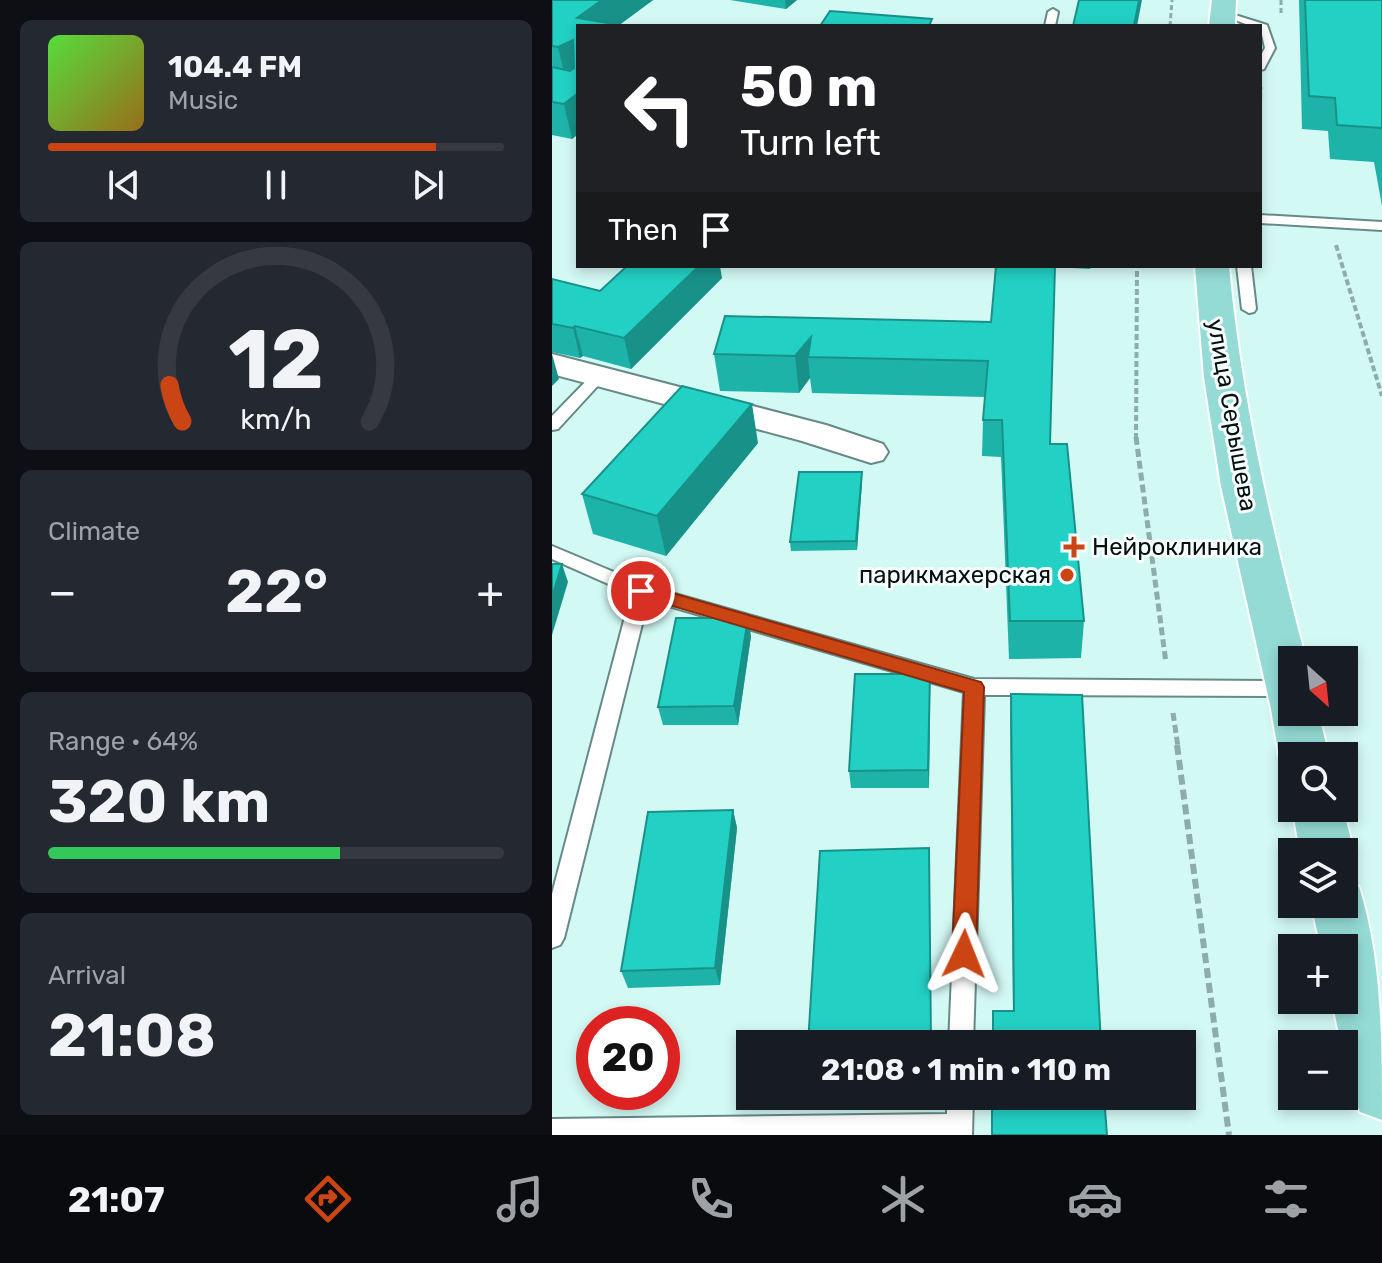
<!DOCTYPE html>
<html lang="en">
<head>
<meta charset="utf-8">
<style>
	:root { --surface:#171b24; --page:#242831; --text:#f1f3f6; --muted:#9ea1a6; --line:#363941; --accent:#cb4413 }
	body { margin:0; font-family:Rubik,sans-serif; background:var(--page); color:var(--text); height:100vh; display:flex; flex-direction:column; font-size:30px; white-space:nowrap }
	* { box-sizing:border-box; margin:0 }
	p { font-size:26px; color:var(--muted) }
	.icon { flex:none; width:44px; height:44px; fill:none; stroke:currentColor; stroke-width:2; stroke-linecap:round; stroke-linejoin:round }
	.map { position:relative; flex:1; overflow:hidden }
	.panel { display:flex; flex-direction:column; gap:20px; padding:20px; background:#0d0f14; width:552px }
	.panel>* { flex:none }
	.banner { position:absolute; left:24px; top:24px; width:686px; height:244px; border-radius:0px; box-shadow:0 4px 12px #0003; background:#202124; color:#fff; overflow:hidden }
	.needle { width:52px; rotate:153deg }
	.buttons { position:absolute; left:726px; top:646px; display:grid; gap:16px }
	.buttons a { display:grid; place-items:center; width:80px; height:80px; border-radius:0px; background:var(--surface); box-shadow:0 4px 12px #0003; font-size:40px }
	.speed { position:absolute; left:24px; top:1006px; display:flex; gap:16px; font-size:40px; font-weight:700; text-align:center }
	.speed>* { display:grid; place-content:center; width:104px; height:104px; border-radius:50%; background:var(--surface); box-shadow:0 4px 12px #0003; line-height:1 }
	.speed .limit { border:12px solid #d22; background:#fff; color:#111 }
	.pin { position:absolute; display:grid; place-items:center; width:68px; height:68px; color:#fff; margin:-34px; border:4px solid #fff; border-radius:50%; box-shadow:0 2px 8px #0007 }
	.me { position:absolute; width:88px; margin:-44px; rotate:2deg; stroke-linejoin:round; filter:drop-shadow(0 0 6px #0008) }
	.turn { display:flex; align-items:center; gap:28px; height:168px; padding:0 32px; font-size:36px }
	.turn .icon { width:104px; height:104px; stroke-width:2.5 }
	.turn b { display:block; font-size:56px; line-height:68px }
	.then { display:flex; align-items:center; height:76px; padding:0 32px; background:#0003; gap:16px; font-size:30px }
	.big { font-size:60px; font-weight:700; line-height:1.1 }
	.panel .card { flex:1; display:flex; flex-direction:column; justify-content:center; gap:12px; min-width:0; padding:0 28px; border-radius:12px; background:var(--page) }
	.panel .dial { align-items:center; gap:0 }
	.dial svg { height:208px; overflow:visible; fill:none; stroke:var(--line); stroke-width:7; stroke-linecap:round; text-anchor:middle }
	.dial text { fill:var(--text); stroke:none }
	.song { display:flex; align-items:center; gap:24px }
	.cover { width:96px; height:96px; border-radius:12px; background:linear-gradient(135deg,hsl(110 70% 55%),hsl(40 70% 35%)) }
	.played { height:8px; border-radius:4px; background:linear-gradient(90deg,var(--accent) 85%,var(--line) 85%) }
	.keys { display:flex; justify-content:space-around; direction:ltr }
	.heat { display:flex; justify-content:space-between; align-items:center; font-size:44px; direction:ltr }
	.charge { height:12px; border-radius:6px; background:linear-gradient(90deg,#34c759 64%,var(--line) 0) }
	.trip { position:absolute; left:184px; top:1030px; width:460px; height:80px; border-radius:0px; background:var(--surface); box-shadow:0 4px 12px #0003; font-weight:700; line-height:80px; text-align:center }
	.dock { display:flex; height:128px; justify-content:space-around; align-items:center; background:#090b0e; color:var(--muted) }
	.dock .icon { width:56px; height:56px }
	.dock .active { color:var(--accent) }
	.dock b { font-size:36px; color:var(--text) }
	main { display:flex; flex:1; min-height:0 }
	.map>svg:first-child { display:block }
</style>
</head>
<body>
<main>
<section class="panel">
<div class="card">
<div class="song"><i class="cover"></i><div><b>104.4 FM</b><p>Music</p></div></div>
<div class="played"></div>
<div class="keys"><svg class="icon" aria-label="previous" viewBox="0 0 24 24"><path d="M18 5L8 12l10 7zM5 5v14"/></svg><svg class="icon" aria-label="pause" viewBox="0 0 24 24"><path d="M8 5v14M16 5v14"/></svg><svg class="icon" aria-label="next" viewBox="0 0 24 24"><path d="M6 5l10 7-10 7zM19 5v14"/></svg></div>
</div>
<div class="card dial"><svg viewBox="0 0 100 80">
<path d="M14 69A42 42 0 1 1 86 69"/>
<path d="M14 69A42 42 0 0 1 9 55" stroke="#cb4413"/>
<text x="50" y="56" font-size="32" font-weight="700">12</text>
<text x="50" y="72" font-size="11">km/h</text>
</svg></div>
<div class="card"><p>Climate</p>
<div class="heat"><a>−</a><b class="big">22°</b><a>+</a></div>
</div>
<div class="card"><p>Range · 64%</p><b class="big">320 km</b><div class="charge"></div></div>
<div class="card"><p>Arrival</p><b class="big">21:08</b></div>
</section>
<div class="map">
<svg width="830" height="1135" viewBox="0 0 830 1135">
	<rect width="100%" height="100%" fill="#d3f9f4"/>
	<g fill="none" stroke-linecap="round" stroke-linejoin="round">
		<!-- service casing -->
		<g stroke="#678a86" stroke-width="4">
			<path id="service" d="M501 9 506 12 503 26H493L496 12Z
				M667 10 715 25 723 48 712 69 708 70V57L713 48 708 26H699L667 14Z
				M708 215 830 222V230L708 223Z
				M685 266H699L704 309 702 312 697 313 690 309Z
				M47 371 52 373V379L6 429 0 430V416L42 373Z
				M0 546 95 586 422 679 737 681 740 682V696L432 695 421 1044H397L412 692 96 600 12 938 8 945 0 948V894L79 594 0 559Z
				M395 1096H421L420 1135H0V1119L395 1114Z"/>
		</g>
		<!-- minor casing -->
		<g stroke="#678a86" stroke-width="4">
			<path id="minor" d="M0 354 274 425 331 444 336 452 331 460 319 463 250 441 0 374Z"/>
		</g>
		<!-- primary casing -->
		<g stroke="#fff" stroke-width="4">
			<path id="primary" d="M660 0H684L683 26H657Z
				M643 266H677C689 400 720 530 754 660H740V712H766L777 756H740V772L734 770 727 756 719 709 669 486 652 377Z
				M740 806 791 808 802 852 794 868 792 852H748Z
				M792 881 807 887C830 959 830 1043 830 1120L808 1112 799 1090 792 1044H789L780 1000H792V948H769L759 904H792Z"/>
		</g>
		<!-- path-far3 -->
		<path stroke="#8eaca8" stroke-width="3" stroke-dasharray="5 3" stroke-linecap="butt" d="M729 0V15
			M618 26 620 0
			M708 114 709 87"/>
		<!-- path-far2 -->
		<path stroke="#8eaca8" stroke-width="4" stroke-dasharray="6 3" stroke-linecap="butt" d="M784 245 830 396
			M584 439 585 266"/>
		<!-- path-far1 -->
		<path stroke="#8eaca8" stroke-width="5" stroke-dasharray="8 4" stroke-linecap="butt" d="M584 437 614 663
			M621 713 626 747"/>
		<!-- path -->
		<path stroke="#8eaca8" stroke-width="6" stroke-dasharray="10 5" stroke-linecap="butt" d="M625 745 677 1135"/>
		<!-- service -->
		<use href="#service" fill="#fff" fill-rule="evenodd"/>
		<!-- minor -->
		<use href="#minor" fill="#fff" fill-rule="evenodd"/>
		<!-- primary -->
		<use href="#primary" fill="#94dbd5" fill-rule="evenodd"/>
	</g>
	<!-- wall -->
	<path fill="#1eb3a9" d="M0 0H101L67 25 26 26V134L20 139 0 135Z
		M178 0H245L234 9Z
		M747 0H830V206L822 162 778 159 776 131 750 129Z
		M444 266H539L538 269 503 267 498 444 532 621 529 658 457 659 449 457 430 456 431 420 433 397 260 393 258 378 247 393 168 391 162 354 439 322Z
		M170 278 79 369 31 356 28 358 0 352V279L48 291Z
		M206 443 114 556 41 534 30 494Z
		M310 472V482L305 550 239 551 238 542Z
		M199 636 186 725H111L106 707Z
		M378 692 377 788H299L297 771Z
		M459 694 549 1044 461 1011 458 720Z
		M181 810 185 828 168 985 76 988 69 971Z"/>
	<!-- shaded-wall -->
	<path fill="#189289" d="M50 0H101L66 26 25 18Z
		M233 0H245L234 9Z
		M587 0H590L585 26H582Z
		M21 40 26 64 14 81 6 47Z
		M26 93V134L20 139 12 104Z
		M147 266H168L170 278 79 369 72 338Z
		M23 326 31 356 28 358 21 328Z
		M259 337 256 357 258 378 247 393 243 356Z
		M0 354 7 379 0 386Z
		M200 404 206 443 114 556 105 516Z
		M310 472V482L305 550 304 541Z
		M10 564 16 582 0 635V597Z
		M196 618 199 636 186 725 182 706Z
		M378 674V692L377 788 376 770Z
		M181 810 185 828 168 985 163 968Z"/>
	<!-- building -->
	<path fill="#23d0c4" stroke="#189289" stroke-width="2" d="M0 0H50L25 18 74 26H26V93L12 104 0 102V67L18 71 22 68 21 40 6 47 0 46Z
		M527 0H587L582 26H521Z
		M753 0H830V130V128L785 125 783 98 757 96Z
		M278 11 380 19 377 26H268Z
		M75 266H147L72 338 23 326 21 328 0 324V279L48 291Z
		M444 266H503L498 444H515L532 621H458L450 420H431L436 361 256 357 259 337 243 356 162 354 173 316 439 322Z
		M130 386 200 404 105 516 30 494Z
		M247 472H310L304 541 238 542Z
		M0 564H10L0 597Z
		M124 618H196L182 706 106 707Z
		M303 674H378L376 770 297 771Z
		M459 694 530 695 549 1044H441V1011H462Z
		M181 810 163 968 69 971 96 812Z
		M377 848 379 1044H256L268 851Z
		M440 1096H552L555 1135H440Z"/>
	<!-- route -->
	<path fill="#cb4413" stroke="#842c0c" stroke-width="2" d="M89 584 429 682 432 687 424 954 420 962 412 965 404 962 400 954 412 692 83 595 80 591Z"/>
	<!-- markers -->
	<g fill="#cb4413" stroke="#f7fefd" stroke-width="3">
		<path d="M518 535h8v8h8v8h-8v8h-8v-8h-8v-8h8z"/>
		<circle cx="515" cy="575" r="8"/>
	</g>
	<g text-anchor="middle" stroke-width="6" stroke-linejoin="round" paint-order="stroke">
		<!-- street labels -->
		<g font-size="24" fill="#04110f" stroke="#f7fefd">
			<text transform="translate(680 415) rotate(80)" y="8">улица Серышева</text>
		</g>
		<!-- poi labels -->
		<g font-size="24" fill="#04110f" stroke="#f7fefd" text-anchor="start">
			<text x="540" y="555">Нейроклиника</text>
			<text x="499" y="583" text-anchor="end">парикмахерская</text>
		</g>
	</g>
</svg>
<div class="buttons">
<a><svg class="needle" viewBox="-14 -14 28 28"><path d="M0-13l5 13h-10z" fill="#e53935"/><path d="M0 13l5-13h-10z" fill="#9ea1a6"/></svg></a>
<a><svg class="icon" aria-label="search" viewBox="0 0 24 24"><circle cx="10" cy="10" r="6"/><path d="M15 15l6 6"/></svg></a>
<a><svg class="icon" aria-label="layers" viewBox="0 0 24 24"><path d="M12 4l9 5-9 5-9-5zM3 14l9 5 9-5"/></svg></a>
<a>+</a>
<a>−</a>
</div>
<div class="speed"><div class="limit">20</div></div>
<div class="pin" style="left:89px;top:591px;background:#d93025"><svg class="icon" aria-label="arrive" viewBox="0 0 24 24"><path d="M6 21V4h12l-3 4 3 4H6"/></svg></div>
<svg class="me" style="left:412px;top:954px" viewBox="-20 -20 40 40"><path d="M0-17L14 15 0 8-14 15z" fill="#cb4413" stroke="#fff" stroke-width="4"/></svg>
<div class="trip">21:08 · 1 min · 110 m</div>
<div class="banner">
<div class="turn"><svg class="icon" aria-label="left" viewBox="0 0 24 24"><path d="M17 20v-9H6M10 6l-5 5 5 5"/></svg><div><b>50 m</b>Turn left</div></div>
<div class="then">Then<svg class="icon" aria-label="arrive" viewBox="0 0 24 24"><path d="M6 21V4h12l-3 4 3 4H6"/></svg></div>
</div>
</div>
</main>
<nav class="dock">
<b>21:07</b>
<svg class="icon active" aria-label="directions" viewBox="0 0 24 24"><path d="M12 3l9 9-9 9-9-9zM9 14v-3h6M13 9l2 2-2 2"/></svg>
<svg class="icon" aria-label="music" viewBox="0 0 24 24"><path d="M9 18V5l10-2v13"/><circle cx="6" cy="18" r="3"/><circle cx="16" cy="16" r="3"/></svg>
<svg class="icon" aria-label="phone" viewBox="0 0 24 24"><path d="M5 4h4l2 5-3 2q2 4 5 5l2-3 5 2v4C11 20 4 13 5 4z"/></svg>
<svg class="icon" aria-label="climate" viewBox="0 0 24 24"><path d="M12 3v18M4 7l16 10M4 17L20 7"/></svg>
<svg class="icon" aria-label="car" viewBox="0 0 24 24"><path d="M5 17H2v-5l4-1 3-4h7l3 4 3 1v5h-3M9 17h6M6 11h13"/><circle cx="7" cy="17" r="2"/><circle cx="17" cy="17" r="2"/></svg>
<svg class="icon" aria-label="filters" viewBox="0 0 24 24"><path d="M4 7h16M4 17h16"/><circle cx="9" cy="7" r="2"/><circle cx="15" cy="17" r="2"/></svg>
</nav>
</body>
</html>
